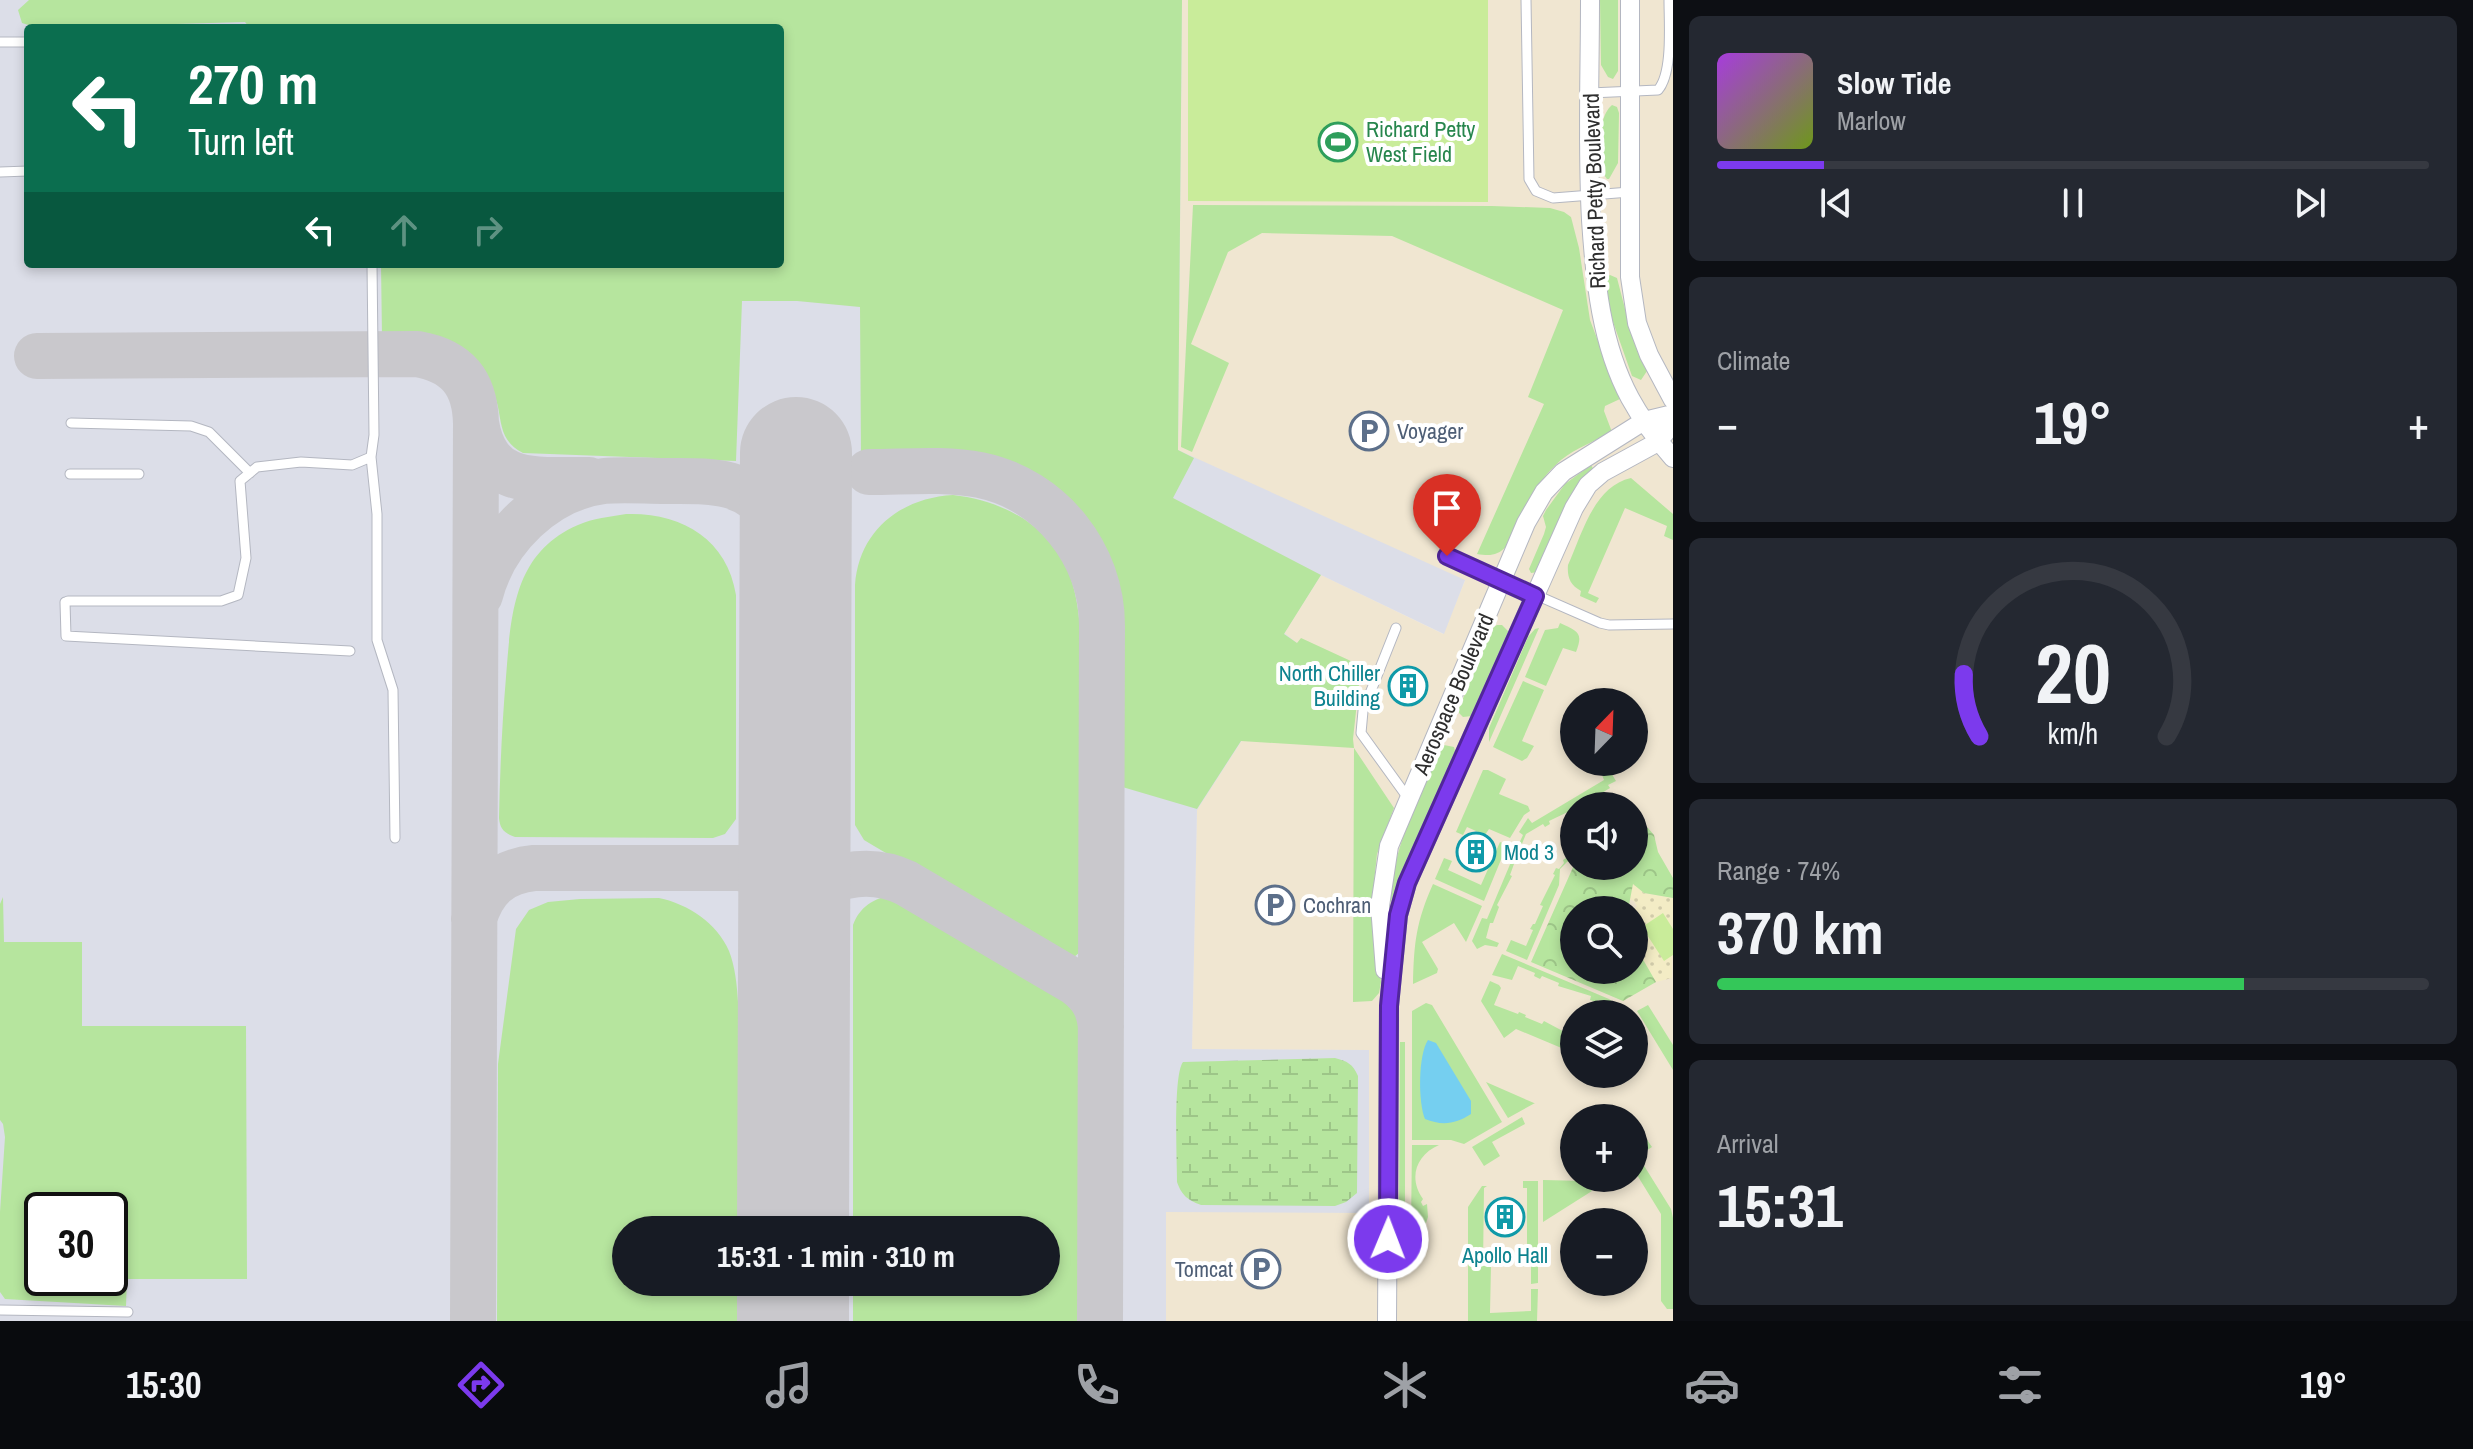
<!DOCTYPE html>
<html lang="en">
<head>
<meta charset="utf-8">
<style>
	:root { --surface:#171b24; --page:#242831; --text:#f1f3f6; --muted:#9ea1a6; --line:#363941; --accent:#7c3aed }
	body { margin:0; font-family:"Archivo Narrow",sans-serif; background:var(--page); color:var(--text); height:100vh; display:flex; flex-direction:column; font-size:30px; white-space:nowrap }
	* { box-sizing:border-box; margin:0 }
	p { font-size:26px; color:var(--muted) }
	.icon { flex:none; width:44px; height:44px; fill:none; stroke:currentColor; stroke-width:2; stroke-linecap:round; stroke-linejoin:round }
	.map { position:relative; flex:1; overflow:hidden }
	.side { display:flex; flex-direction:column; gap:16px; padding:16px; background:#0d0f14; width:800px }
	.side>* { flex:none }
	.banner { position:absolute; left:24px; top:24px; width:760px; height:244px; border-radius:8px; box-shadow:0 4px 12px #0003; background:#0b6e4f; color:#fff; overflow:hidden }
	.needle { width:52px; rotate:23deg }
	.controls { position:absolute; left:1560px; top:688px; display:grid; gap:16px }
	.controls a { display:grid; place-items:center; width:88px; height:88px; border-radius:50%; background:var(--surface); box-shadow:0 4px 12px #0003; font-size:40px }
	.speed { position:absolute; left:24px; top:1192px; display:flex; gap:16px; font-size:40px; font-weight:700; text-align:center }
	.speed>* { display:grid; place-content:center; width:104px; height:104px; border-radius:50%; background:var(--surface); box-shadow:0 4px 12px #0003; line-height:1 }
	.speed .limit { border:4px solid #111; border-radius:12px; background:#fff; color:#111 }
	.pin { position:absolute; display:grid; place-items:center; width:68px; height:68px; color:#fff; margin:-82px -34px; border-radius:50% 50% 50% 0; rotate:-45deg; box-shadow:0 0 8px #0007 }
	.pin .icon { rotate:45deg }
	.me { position:absolute; width:88px; margin:-44px; rotate:1deg; stroke-linejoin:round; filter:drop-shadow(0 0 6px #0008) }
	.turn { display:flex; align-items:center; gap:28px; height:168px; padding:0 32px; font-size:36px }
	.turn .icon { width:104px; height:104px; stroke-width:2.5 }
	.turn b { display:block; font-size:56px; line-height:68px }
	.lanes { display:flex; align-items:center; height:76px; padding:0 32px; background:#0003; justify-content:center; gap:40px; direction:ltr }
	.lanes .off { opacity:.35 }
	.big { font-size:60px; font-weight:800; line-height:1.1 }
	.side .card { flex:1; display:flex; flex-direction:column; justify-content:center; gap:12px; min-width:0; padding:0 28px; border-radius:12px; background:var(--page) }
	.side .dial { align-items:center; gap:0 }
	.dial svg { height:208px; overflow:visible; fill:none; stroke:var(--line); stroke-width:7; stroke-linecap:round; text-anchor:middle }
	.dial text { fill:var(--text); stroke:none }
	.song { display:flex; align-items:center; gap:24px }
	.cover { width:96px; height:96px; border-radius:12px; background:linear-gradient(135deg,hsl(280 70% 55%),hsl(80 70% 35%)) }
	.played { height:8px; border-radius:4px; background:linear-gradient(90deg,var(--accent) 15%,var(--line) 15%) }
	.keys { display:flex; justify-content:space-around; direction:ltr }
	.heat { display:flex; justify-content:space-between; align-items:center; font-size:44px; direction:ltr }
	.charge { height:12px; border-radius:6px; background:linear-gradient(90deg,#34c759 74%,var(--line) 0) }
	.trip { position:absolute; left:612px; top:1216px; width:448px; height:80px; border-radius:40px; background:var(--surface); box-shadow:0 4px 12px #0003; font-weight:800; line-height:80px; text-align:center }
	.menu { display:flex; height:128px; justify-content:space-around; align-items:center; background:#090b0e; color:var(--muted) }
	.menu .icon { width:56px; height:56px }
	.menu .active { color:var(--accent) }
	.menu b { font-size:36px; color:var(--text) }
	main { display:flex; flex:1; min-height:0 }
	.map>svg:first-child { display:block }
</style>
</head>
<body>
<main>
<div class="map">
<svg width="1673" height="1321" viewBox="0 0 1673 1321">
	<defs>
		<pattern id="wetland-marsh" width="20" height="14" patternUnits="userSpaceOnUse" patternTransform="scale(2)"><rect width="20" height="14" fill="#b6e59e"/><path d="M1 5h8M5 5V1M11 12h8M15 12V8" fill="none" stroke="#9dc588"/></pattern>
		<pattern id="sand-dots" width="8" height="8" patternUnits="userSpaceOnUse" patternTransform="scale(2)"><rect width="8" height="8" fill="#f3ecc5"/><path d="M2 2h.1M6 6h.1" fill="none" stroke="#d1cbaa" stroke-width="1.8" stroke-linecap="round"/></pattern>
		<pattern id="park-crowns" width="20" height="18" patternUnits="userSpaceOnUse" patternTransform="scale(2)"><rect width="20" height="18" fill="#b6e59e"/><path d="M2 6a3 3 0 1 1 6 0M12 15a3 3 0 1 1 6 0" fill="none" stroke="#9dc588"/></pattern>
	</defs>
	<rect width="100%" height="100%" fill="#efe9e1"/>
	<!-- education -->
	<path fill="#f0e6d1" fill-rule="evenodd" d="M1182 0H1673V1321H1166V1212H1369V1050L1192 1049 1197 809 1302 648 1284 634 1321 575 1443 634 1465 581 1178 451ZM1574 702H1634V762H1574ZM1574 806H1634V866H1574ZM1574 910H1634V970H1574ZM1574 1014H1634V1074H1574ZM1574 1118H1634V1178H1574ZM1574 1222H1634V1282H1574Z"/>
	<!-- airport -->
	<path fill="#dcdee8" fill-rule="evenodd" d="M0 0H1182L1178 450 1465 580 1444 634 1321 575 1284 633 1302 647 1197 810 1192 1049 1369 1050V1213L1166 1212V1321H0ZM28 28H780V264H28ZM42 1210H110V1278H42ZM626 1230H1046V1282H626Z"/>
	<!-- grass -->
	<path fill="#b6e59e" fill-rule="evenodd" d="M29 0H1182L1178 450 1194 458 1173 498 1321 575 1284 634 1297 643 1301 638 1366 668 1359 684 1353 739 1354 748 1394 808 1377 854 1371 912 1381 982 1379 993 1372 1001 1353 1002 1354 748 1241 741 1197 809 1119 786 1124 743V632L1106 551 1068 501 1019 471 961 451 861 456 860 307 797 301H742L736 461 523 453C502 442 502 428 498 407 485 344 437 336 382 337L381 264H780V28H250L245 22 38 28 22 23 18 10Z
		M1600 0H1618V71L1613 79 1608 77 1601 65Z
		M1612 105 1617 107 1619 113 1618 163 1609 179H1607C1595 165 1597 117 1612 105Z
		M1193 205 1492 206 1550 208 1564 212 1571 217 1579 248 1590 320 1620 399 1605 406 1604 411 1612 432C1595 441 1576 448 1561 460 1534 483 1521 515 1507 546 1497 556 1490 556 1477 554L1544 404 1528 397 1563 310 1392 236 1262 233 1228 252 1191 344 1229 363 1192 452 1181 447Z
		M1610 275 1617 278 1631 332 1647 371 1641 380 1632 376 1613 322 1604 286V280Z
		M1591 465 1594 470 1574 490 1538 572 1531 573 1529 569 1544 534 1546 527 1543 516 1546 510 1565 484Z
		M1631 478 1673 514V540L1664 536 1667 526 1625 508 1588 593 1599 598 1596 603 1580 596 1581 591C1570 585 1567 577 1568 565 1582 534 1594 486 1631 478Z
		M953 495C998 500 1042 521 1064 562 1079 591 1080 626 1082 658 1090 751 1086 846 1086 940L1085 948 1074 957 1061 956 874 846 864 840 855 825V585C859 530 901 498 953 495Z
		M626 514C680 512 727 538 736 595V819L725 834 713 838 515 837C504 833 500 829 499 818 500 771 502 724 506 677 511 616 513 553 578 525 593 518 610 517 626 514Z
		M1560 623C1577 631 1584 632 1576 652L1563 648 1546 686 1525 677 1545 630 1558 628Z
		M1497 625H1502L1509 632 1472 716 1463 717 1459 713V708L1493 627Z
		M1539 628 1489 742V728L1528 637 1535 629Z
		M1523 681 1544 690 1522 741 1534 746 1527 758 1522 761 1493 747Z
		M1444 745 1454 747 1456 755 1392 903C1383 876 1426 770 1444 745Z
		M1483 770H1488L1506 779 1499 794 1528 806 1530 811 1524 815 1510 838 1489 829 1485 835 1467 827 1463 835 1456 832Z
		M1610 771 1616 781 1608 785 1610 788 1595 797 1594 795 1579 804V806H1574V809L1549 821 1550 824 1545 827 1543 824 1526 834 1519 851 1516 850 1523 835 1519 832 1528 818 1532 823 1604 780 1602 775Z
		M1500 842 1507 845 1484 901 1435 879 1444 858 1452 861 1448 870 1481 885Z
		M1569 856H1574V859L1567 862 1560 869 1559 885 1527 960 1506 951 1511 940 1526 946 1533 930 1530 929 1533 924H1535L1543 906 1540 905 1555 875 1553 874 1556 868 1559 869 1564 863 1563 860Z
		M1511 862 1514 864 1510 875 1512 876 1497 905 1499 907 1493 923H1490L1486 938 1499 943 1497 947 1485 945 1477 949 1472 941 1482 918 1487 919Z
		M1433 884 1482 906 1466 942 1454 923 1422 942 1438 969 1437 973 1413 984C1414 943 1416 922 1433 884Z
		M892 896 903 898 1068 997C1079 1005 1084 1013 1086 1027L1085 1321H853V1282H1046V1230H853V925C859 908 874 897 892 896Z
		M3 897 4 942H82V1026H246L247 1279H127L126 1306 5 1299 0 1292V1212L5 1137 3 1124 0 1120V904ZM110 1210V1278H42V1210Z
		M659 898C688 904 717 923 729 951 735 966 737 985 738 1002V1230H626V1282H738L737 1321H497L498 1064 516 929 529 910 548 902 580 899Z
		M1502 954 1609 999 1617 1005 1624 1014H1620L1616 1007 1598 1000 1597 1002 1590 1000 1591 996 1558 986 1559 983 1542 976 1540 979 1534 976 1535 973 1518 966 1512 980 1492 975Z
		M1490 981 1499 985 1501 988 1494 1005 1518 1014 1519 1012 1526 1015 1525 1017 1542 1024 1544 1021 1574 1037V1056L1571 1052 1516 1029 1504 1038 1481 1001Z
		M1426 1003 1432 1005 1502 1122 1464 1144 1451 1140H1412V1011Z
		M1648 1005 1673 1045V1070L1637 1011Z
		M1400 1042H1405V1224L1399 1213Z
		M1486 1082 1534 1103H1535L1508 1118Z
		M1522 1117 1525 1124 1492 1142 1500 1156 1484 1166 1472 1147Z
		M1643 1134 1652 1147 1638 1156 1671 1209 1673 1218V1309H1667L1661 1301V1214L1634 1170V1139Z
		M1412 1145H1439C1416 1155 1408 1178 1423 1199L1421 1202 1423 1206 1427 1204 1428 1217 1426 1223 1420 1226H1411Z
		M1543 1180 1585 1181 1592 1191 1543 1222Z
		M1523 1181H1538V1283L1531 1284V1247L1527 1246V1188H1523Z
		M1482 1186H1487L1484 1188 1483 1266H1491L1490 1313 1531 1311V1289H1538L1537 1321H1468V1207Z"/>
	<!-- wetland -->
	<path fill="url(#wetland-marsh)" d="M1335 1058C1347 1061 1353 1064 1358 1076L1357 1193 1346 1202 1335 1206 1201 1205C1188 1200 1182 1196 1177 1182 1177 1160 1173 1075 1183 1062Z"/>
	<!-- sand -->
	<path fill="url(#sand-dots)" d="M1633 883 1644 893 1673 898 1672 978 1656 982 1640 956 1646 948 1634 939 1633 910 1637 906 1634 901 1629 899Z"/>
	<!-- park -->
	<path fill="url(#park-crowns)" d="M1634 824 1648 828 1654 835 1658 852 1673 878V898L1644 893 1633 884 1628 910H1574V970H1634V944L1656 982 1623 1001 1531 962 1574 865 1634 866Z"/>
	<!-- pitch -->
	<path fill="#c9ec9a" d="M1188 0H1488V202L1188 201Z
		M1663 913 1673 929V955L1664 961 1642 927Z"/>
	<!-- water -->
	<path fill="#75cff0" d="M1428 1040 1436 1043 1471 1101V1114C1456 1124 1442 1126 1425 1119 1418 1103 1418 1055 1428 1040Z"/>
	<g fill="none" stroke-linecap="round" stroke-linejoin="round">
		<!-- taxiway -->
		<path stroke="#c9c8cc" stroke-width="46" d="M37 356 417 354C457 361 475 383 476 423L473 1321
			M476 423C487 490 539 479 589 480
			M869 472C905 472 944 468 980 475 1051 490 1102 554 1102 626L1100 1321
			M480 595C494 539 545 488 604 481 624 479 645 481 665 481 712 481 744 478 776 518 786 532 793 545 795 562
			M474 919C483 888 502 871 534 868H738C775 872 794 902 794 938
			M794 938C799 924 803 909 812 897 834 869 877 869 906 883L1076 983C1092 995 1099 1007 1101 1027"/>
		<!-- runway -->
		<path stroke="#c9c8cc" stroke-width="112" d="M793 1230 796 453
			M793 1321V1282"/>
		<!-- service casing -->
		<g stroke="#b4b7c1" stroke-width="11">
			<path id="service" d="M1526 0 1529 179 1536 191 1553 198 1630 192
				M0 42H28
				M1590 93 1658 90C1673 73 1669 24 1669 0
				M0 172 28 171
				M71 423 191 426 209 432 250 473
				M371 457 377 514V640L393 690 395 838
				M70 474H139
				M1447 556 1600 623 1609 625 1673 624
				M68 601H221L238 595 246 558 240 481 257 467 301 462 352 465 371 457 374 435 372 264
				M65 602 66 636 350 651
				M1396 628 1363 711 1361 733 1408 798
				M0 1310 128 1312"/>
		</g>
		<!-- minor casing -->
		<g stroke="#b4b7c1" stroke-width="20">
			<path id="minor" d="M1590 0C1590 73 1587 147 1591 220 1595 281 1601 344 1630 398 1642 420 1657 440 1673 458
				M1630 0V277L1637 323 1649 355 1673 400
				M1385 970 1380 906 1389 846 1526 523 1544 492 1563 472 1644 421 1673 414
				M1387 1321 1389 1006 1398 915 1407 883 1574 508 1588 485 1603 472 1658 442 1673 423"/>
		</g>
		<!-- service -->
		<use href="#service" stroke="#fff" stroke-width="9"/>
		<!-- minor -->
		<use href="#minor" stroke="#fff" stroke-width="18"/>
	</g>
	<g fill="none" stroke-linecap="round" stroke-linejoin="round">
		<!-- route casing -->
		<g stroke="#51269a" stroke-width="20">
			<path id="route" d="M1388 1239 1389 1006 1398 915 1407 883 1535 596 1447 556"/>
		</g>
		<!-- route -->
		<use href="#route" stroke="#7c3aed" stroke-width="14"/>
	</g>
	<!-- icons -->
	<defs>
		<g id="stadium-ring" transform="scale(2)"><circle r="9.5" fill="#fff" stroke="#2e9e5b" stroke-width="1.5"/><path d="M0-5a6.5 5 0 1 0 0 10a6.5 5 0 1 0 0-10ZM-3.5-1.8h7v3.6h-7Z" fill="#2e9e5b"/></g>
		<g id="parking-ring" transform="scale(2)"><circle r="9.5" fill="#fff" stroke="#5c6f8a" stroke-width="1.5"/><path d="M-3.5-5.5H1a3.5 3.5 0 0 1 0 7H-1V5.5H-3.5ZM-1-3.4V-.6H.8a1.4 1.4 0 0 0 0-2.8Z" fill="#5c6f8a"/></g>
		<g id="building-ring" transform="scale(2)"><circle r="9.5" fill="#fff" stroke="#0f9aa8" stroke-width="1.5"/><path d="M-4-6H4V6H1V3H-1V6H-4ZM-2.5-4.3h1.7v1.8h-1.7ZM.8-4.3h1.7v1.8H.8ZM-2.5-1h1.7V.8h-1.7ZM.8-1h1.7V.8H.8Z" fill="#0f9aa8"/></g>
	</defs>
	<g fill-rule="evenodd">
		<use href="#stadium-ring" x="1338" y="142"/>
		<use href="#parking-ring" x="1369" y="431"/>
		<use href="#building-ring" x="1408" y="686"/>
		<use href="#building-ring" x="1476" y="852"/>
		<use href="#parking-ring" x="1275" y="905"/>
		<use href="#building-ring" x="1505" y="1217"/>
		<use href="#parking-ring" x="1261" y="1269"/>
	</g>
	<g text-anchor="middle" stroke-width="8" stroke-linejoin="round" paint-order="stroke">
		<!-- leisure labels -->
		<g font-size="22" fill="#27864d" stroke="#fff" text-anchor="start">
			<text x="1366" y="137">Richard Petty<tspan x="1366" dy="25">West Field</tspan></text>
		</g>
		<!-- street labels -->
		<g font-size="22" fill="#2e2e2e" stroke="#fff">
			<text transform="translate(1594 191) rotate(-92)" y="8">Richard Petty Boulevard</text>
			<text transform="translate(1453 694) rotate(-67)" y="8">Aerospace Boulevard</text>
		</g>
		<!-- service labels -->
		<g font-size="22" fill="#4e5e75" stroke="#fff" text-anchor="start">
			<text x="1397" y="439">Voyager</text>
			<text x="1303" y="913">Cochran</text>
			<text x="1233" y="1277" text-anchor="end">Tomcat</text>
		</g>
		<!-- culture labels -->
		<g font-size="22" fill="#0d838f" stroke="#fff" text-anchor="end">
			<text x="1380" y="681">North Chiller<tspan x="1380" dy="25">Building</tspan></text>
			<text x="1504" y="860" text-anchor="start">Mod 3</text>
			<text x="1505" y="1263" text-anchor="middle">Apollo Hall</text>
		</g>
	</g>
</svg>
<div class="controls">
<a><svg class="needle" viewBox="-14 -14 28 28"><path d="M0-13l5 13h-10z" fill="#e53935"/><path d="M0 13l5-13h-10z" fill="#9ea1a6"/></svg></a>
<a><svg class="icon" aria-label="sound" viewBox="0 0 24 24"><path d="M4 9h4l5-4v14l-5-4H4zM17 9q2 3 0 6"/></svg></a>
<a><svg class="icon" aria-label="search" viewBox="0 0 24 24"><circle cx="10" cy="10" r="6"/><path d="M15 15l6 6"/></svg></a>
<a><svg class="icon" aria-label="layers" viewBox="0 0 24 24"><path d="M12 4l9 5-9 5-9-5zM3 14l9 5 9-5"/></svg></a>
<a>+</a>
<a>−</a>
</div>
<div class="speed"><div class="limit">30</div></div>
<div class="pin" style="left:1447px;top:556px;background:#d93025"><svg class="icon" aria-label="arrive" viewBox="0 0 24 24"><path d="M6 21V4h12l-3 4 3 4H6"/></svg></div>
<svg class="me" style="left:1388px;top:1239px" viewBox="-20 -20 40 40"><circle r="17" fill="#7c3aed" stroke="#fff" stroke-width="3"/><path d="M0-11L8 9 0 5-8 9z" fill="#fff"/></svg>
<div class="trip">15:31 · 1 min · 310 m</div>
<div class="banner">
<div class="turn"><svg class="icon" aria-label="left" viewBox="0 0 24 24"><path d="M17 20v-9H6M10 6l-5 5 5 5"/></svg><div><b>270 m</b>Turn left</div></div>
<div class="lanes"><svg class="icon" aria-label="left" viewBox="0 0 24 24"><path d="M17 20v-9H6M10 6l-5 5 5 5"/></svg><svg class="icon off" aria-label="ahead" viewBox="0 0 24 24"><path d="M12 20V5M6 11l6-6 6 6"/></svg><svg class="icon off" aria-label="right" viewBox="0 0 24 24"><path d="M7 20v-9h11M14 6l5 5-5 5"/></svg></div>
</div>
</div>
<section class="side">
<div class="card">
<div class="song"><i class="cover"></i><div><b>Slow Tide</b><p>Marlow</p></div></div>
<div class="played"></div>
<div class="keys"><svg class="icon" aria-label="previous" viewBox="0 0 24 24"><path d="M18 5L8 12l10 7zM5 5v14"/></svg><svg class="icon" aria-label="pause" viewBox="0 0 24 24"><path d="M8 5v14M16 5v14"/></svg><svg class="icon" aria-label="next" viewBox="0 0 24 24"><path d="M6 5l10 7-10 7zM19 5v14"/></svg></div>
</div>
<div class="card"><p>Climate</p>
<div class="heat"><a>−</a><b class="big">19°</b><a>+</a></div>
</div>
<div class="card dial"><svg viewBox="0 0 100 80">
<path d="M14 69A42 42 0 1 1 86 69"/>
<path d="M14 69A42 42 0 0 1 8 45" stroke="#7c3aed"/>
<text x="50" y="56" font-size="32" font-weight="700">20</text>
<text x="50" y="72" font-size="11">km/h</text>
</svg></div>
<div class="card"><p>Range · 74%</p><b class="big">370 km</b><div class="charge"></div></div>
<div class="card"><p>Arrival</p><b class="big">15:31</b></div>
</section>
</main>
<nav class="menu">
<b>15:30</b>
<svg class="icon active" aria-label="directions" viewBox="0 0 24 24"><path d="M12 3l9 9-9 9-9-9zM9 14v-3h6M13 9l2 2-2 2"/></svg>
<svg class="icon" aria-label="music" viewBox="0 0 24 24"><path d="M9 18V5l10-2v13"/><circle cx="6" cy="18" r="3"/><circle cx="16" cy="16" r="3"/></svg>
<svg class="icon" aria-label="phone" viewBox="0 0 24 24"><path d="M5 4h4l2 5-3 2q2 4 5 5l2-3 5 2v4C11 20 4 13 5 4z"/></svg>
<svg class="icon" aria-label="climate" viewBox="0 0 24 24"><path d="M12 3v18M4 7l16 10M4 17L20 7"/></svg>
<svg class="icon" aria-label="car" viewBox="0 0 24 24"><path d="M5 17H2v-5l4-1 3-4h7l3 4 3 1v5h-3M9 17h6M6 11h13"/><circle cx="7" cy="17" r="2"/><circle cx="17" cy="17" r="2"/></svg>
<svg class="icon" aria-label="filters" viewBox="0 0 24 24"><path d="M4 7h16M4 17h16"/><circle cx="9" cy="7" r="2"/><circle cx="15" cy="17" r="2"/></svg>
<b>19°</b>
</nav>
</body>
</html>
